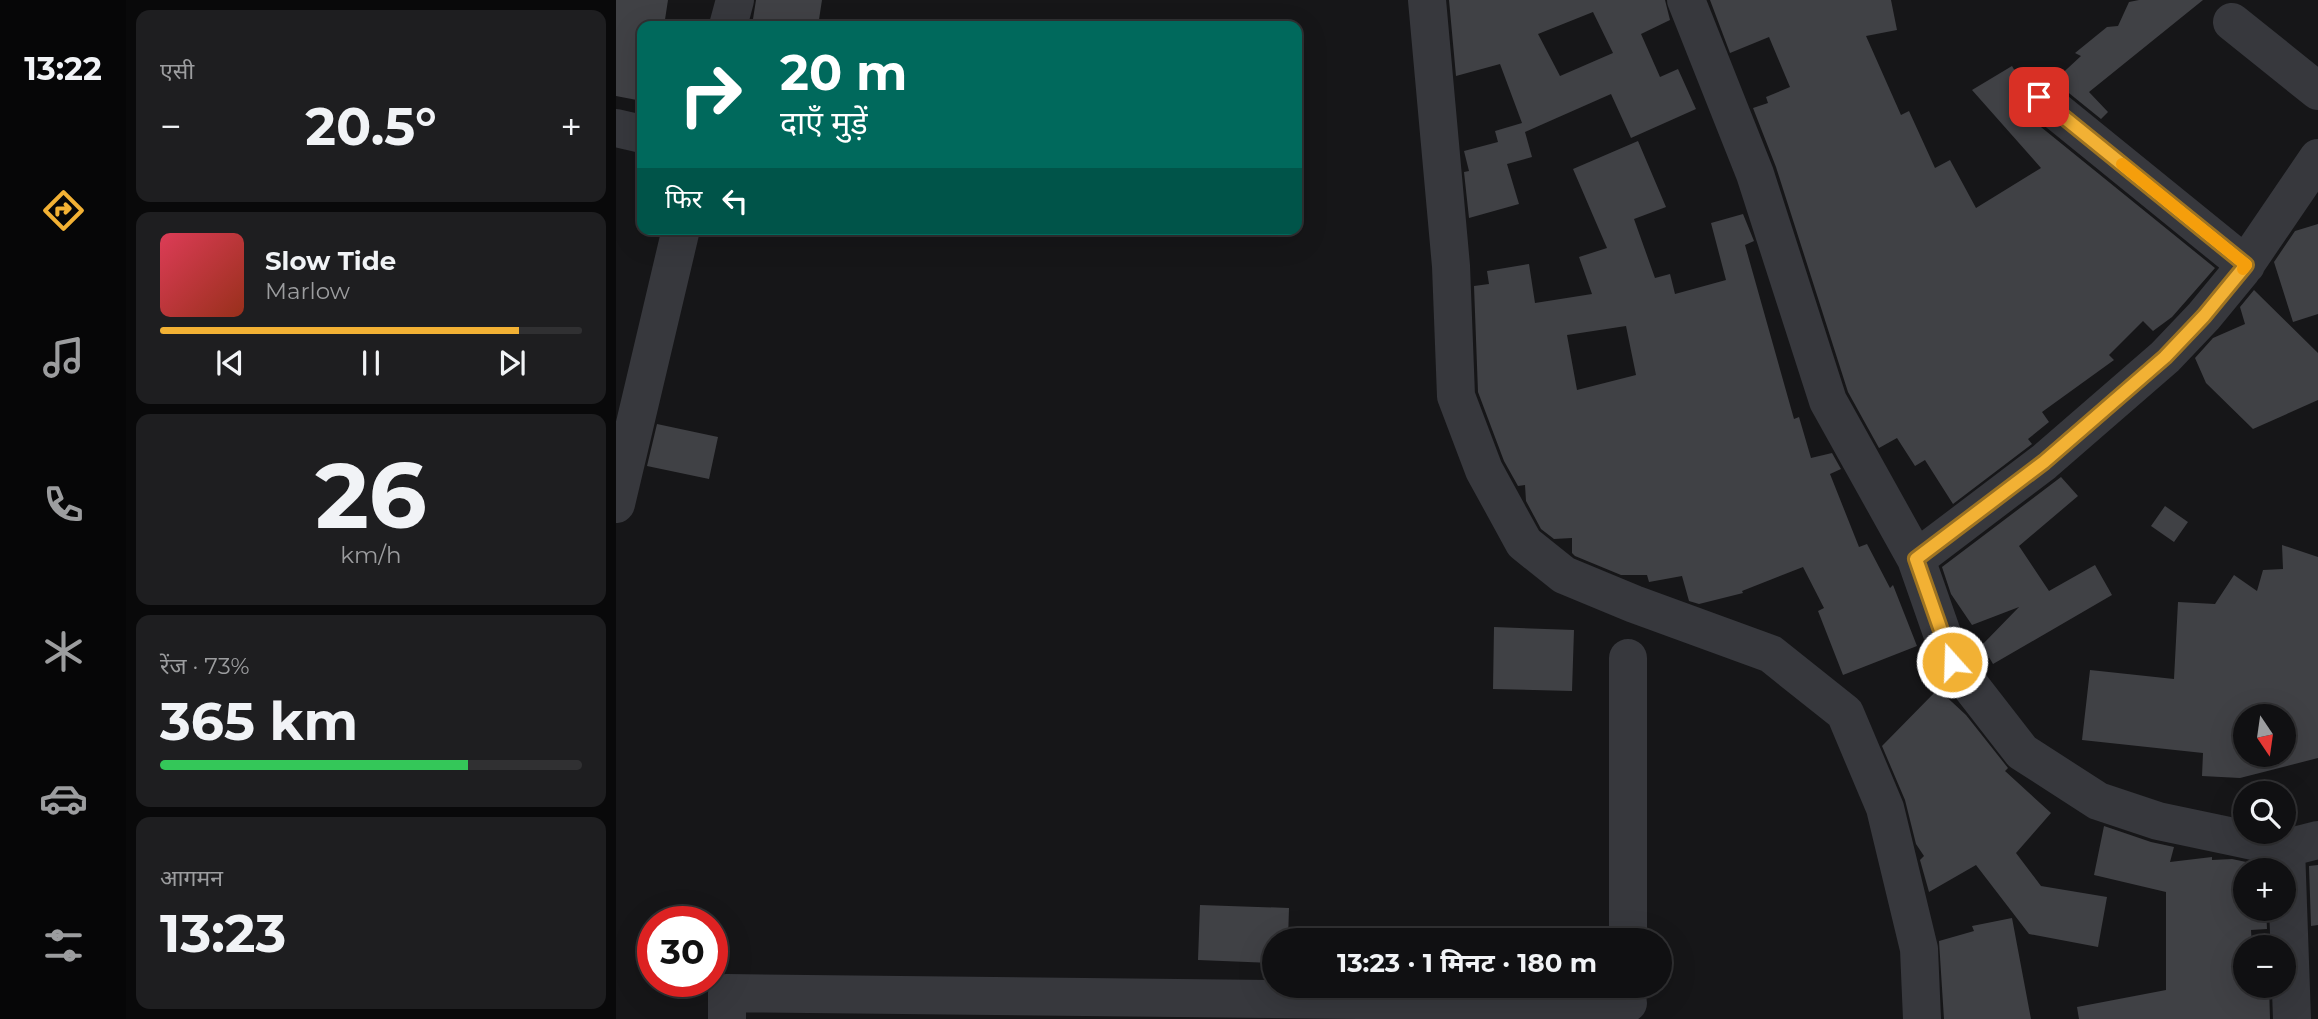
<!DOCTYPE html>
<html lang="hi">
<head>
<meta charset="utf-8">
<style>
	:root { --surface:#101012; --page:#1e1e20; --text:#f1f3f6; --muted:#9c9d9f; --line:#303032; --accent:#f2b134 }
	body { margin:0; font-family:Montserrat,"Noto Sans Devanagari",sans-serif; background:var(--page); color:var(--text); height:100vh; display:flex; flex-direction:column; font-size:26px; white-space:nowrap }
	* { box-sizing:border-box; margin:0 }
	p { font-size:23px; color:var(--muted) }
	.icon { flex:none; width:38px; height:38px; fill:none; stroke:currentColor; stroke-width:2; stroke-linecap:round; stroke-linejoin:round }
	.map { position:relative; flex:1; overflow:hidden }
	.details { display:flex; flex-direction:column; gap:10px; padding:10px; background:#09090a; width:490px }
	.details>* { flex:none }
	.guide { position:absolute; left:21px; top:21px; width:665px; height:214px; border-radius:14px; box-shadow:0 7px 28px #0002,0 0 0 2px var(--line); background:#00695c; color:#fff; overflow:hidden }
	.needle { width:46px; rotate:167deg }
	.tools { position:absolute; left:1617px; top:704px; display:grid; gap:14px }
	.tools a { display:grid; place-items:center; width:63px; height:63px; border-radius:50%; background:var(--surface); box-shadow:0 7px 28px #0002,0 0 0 2px var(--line); font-size:35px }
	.speed { position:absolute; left:21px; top:906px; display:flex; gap:14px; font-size:35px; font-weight:700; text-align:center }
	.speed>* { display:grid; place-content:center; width:91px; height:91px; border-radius:50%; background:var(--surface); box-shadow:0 7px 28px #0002,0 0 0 2px var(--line); line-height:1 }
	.speed .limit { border:10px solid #d22; background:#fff; color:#111 }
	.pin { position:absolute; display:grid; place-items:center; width:60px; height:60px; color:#fff; margin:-30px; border-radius:14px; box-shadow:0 4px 10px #0006 }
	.me { position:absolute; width:77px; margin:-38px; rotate:340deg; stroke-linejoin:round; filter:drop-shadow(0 0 5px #0008) }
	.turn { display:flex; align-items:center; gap:24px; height:147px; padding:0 28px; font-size:32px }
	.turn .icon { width:91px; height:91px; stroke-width:2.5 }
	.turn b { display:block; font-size:49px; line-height:60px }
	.then { display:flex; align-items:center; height:66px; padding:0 28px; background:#0003; gap:14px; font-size:26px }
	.big { font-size:52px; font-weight:700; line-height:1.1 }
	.details .card { flex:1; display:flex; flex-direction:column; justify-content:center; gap:10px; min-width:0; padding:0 24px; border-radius:14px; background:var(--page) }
	.details .dial { align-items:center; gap:0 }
	.dial b { font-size:91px; line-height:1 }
	.song { display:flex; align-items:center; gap:21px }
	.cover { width:84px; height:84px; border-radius:10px; background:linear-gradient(135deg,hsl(350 70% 55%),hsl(10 70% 35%)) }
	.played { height:7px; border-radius:4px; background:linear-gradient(90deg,var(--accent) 85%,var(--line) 85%) }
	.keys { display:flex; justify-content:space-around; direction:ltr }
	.heat { display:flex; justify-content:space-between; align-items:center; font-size:38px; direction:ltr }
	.charge { height:10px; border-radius:5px; background:linear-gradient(90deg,#34c759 73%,var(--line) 0) }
	.trip { position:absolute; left:646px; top:928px; width:410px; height:70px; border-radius:35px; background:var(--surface); box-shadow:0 7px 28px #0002,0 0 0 2px var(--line); font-weight:700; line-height:70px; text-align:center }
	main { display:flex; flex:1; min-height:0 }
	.tabs { display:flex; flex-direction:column; width:126px; justify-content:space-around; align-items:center; background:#060607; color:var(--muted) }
	.tabs .icon { width:49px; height:49px }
	.tabs .current { color:var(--accent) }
	.tabs b { font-size:32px; color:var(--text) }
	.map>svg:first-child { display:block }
</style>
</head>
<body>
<main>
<nav class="tabs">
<b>13:22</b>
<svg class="icon current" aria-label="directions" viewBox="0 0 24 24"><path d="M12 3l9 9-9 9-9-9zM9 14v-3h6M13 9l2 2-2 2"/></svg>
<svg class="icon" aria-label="music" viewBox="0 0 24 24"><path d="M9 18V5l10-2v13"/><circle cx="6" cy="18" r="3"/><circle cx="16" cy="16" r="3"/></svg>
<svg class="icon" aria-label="phone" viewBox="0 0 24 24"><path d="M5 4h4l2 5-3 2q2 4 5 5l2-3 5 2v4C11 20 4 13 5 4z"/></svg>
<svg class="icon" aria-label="climate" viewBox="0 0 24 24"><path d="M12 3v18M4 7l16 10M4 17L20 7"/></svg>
<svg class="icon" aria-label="car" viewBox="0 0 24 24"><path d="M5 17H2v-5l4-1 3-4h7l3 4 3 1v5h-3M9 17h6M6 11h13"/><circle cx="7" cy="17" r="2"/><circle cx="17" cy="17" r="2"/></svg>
<svg class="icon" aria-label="filters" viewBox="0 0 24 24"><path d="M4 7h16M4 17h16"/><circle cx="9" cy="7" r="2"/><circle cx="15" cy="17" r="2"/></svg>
</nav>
<section class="details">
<div class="card"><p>एसी</p>
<div class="heat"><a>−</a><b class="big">20.5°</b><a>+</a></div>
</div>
<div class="card">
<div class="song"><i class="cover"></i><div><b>Slow Tide</b><p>Marlow</p></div></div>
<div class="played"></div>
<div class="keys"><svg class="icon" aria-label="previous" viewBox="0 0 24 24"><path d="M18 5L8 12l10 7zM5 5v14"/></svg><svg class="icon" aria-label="pause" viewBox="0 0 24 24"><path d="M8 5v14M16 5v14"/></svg><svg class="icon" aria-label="next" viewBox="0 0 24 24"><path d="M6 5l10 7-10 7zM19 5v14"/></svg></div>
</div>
<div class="card dial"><b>26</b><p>km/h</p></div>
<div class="card"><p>रेंज · 73%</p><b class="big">365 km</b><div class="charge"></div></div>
<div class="card"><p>आगमन</p><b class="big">13:23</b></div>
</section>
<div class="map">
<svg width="1702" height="1019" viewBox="0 0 1702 1019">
	<rect width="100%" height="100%" fill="#161618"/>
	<!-- building -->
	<path fill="#404145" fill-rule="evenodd" d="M0 0H52L48 26H26V101L0 96Z
		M140 0H206L202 26H183L137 19Z
		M833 0H1049L1054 20 1025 34 1044 77 1062 69 1080 109 1015 138 995 94 909 132 916 157 891 164 903 204 853 218 848 172 853 171 848 151 882 142 879 131 906 123 884 64 840 76ZM977 12 997 53 944 76 922 34Z
		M1094 0H1275L1281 30 1250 36 1285 115 1293 111 1319 168 1334 160 1360 208 1425 168 1356 90 1396 66 1406 83 1401 94 1403 105 1409 114 1599 268 1556 317 1537 331 1527 321 1493 355 1498 360 1426 412 1433 422 1412 439 1416 444 1337 504 1309 460 1299 466 1281 438 1263 448 1232 392 1160 167 1137 108 1152 103 1150 97 1174 87 1153 37 1114 53Z
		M1523 0H1587L1473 92 1492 112 1485 119 1438 81 1465 56 1459 53 1491 27 1502 26 1513 2Z
		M1022 141 1050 207 1018 219 1039 278 1054 274 1059 294 1110 280 1095 223 1127 214 1138 241 1129 245 1178 419 1183 417 1195 458 1216 453 1225 469 1214 474 1243 547 1251 544 1274 588 1277 585 1301 646 1227 675 1202 611 1208 608 1187 567 1126 591 1127 593 1083 604 1073 601 1066 576 1033 582 1031 575H1005L959 556 956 553V538L938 539 925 529 910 501 909 485 902 486 888 461 862 392 858 286 873 284 871 271 913 264 919 303 976 294 963 257 991 248 957 169ZM1010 326 1020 375 961 390 951 335Z
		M1702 224V314L1677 322 1658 262 1679 231Z
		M1638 290 1702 353V400L1637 429 1590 383 1579 358 1597 338 1629 324 1624 307Z
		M41 424 102 437 93 479 31 466Z
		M1445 477 1462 496 1403 546 1433 591 1479 565 1496 595 1377 664 1366 645 1403 607 1356 625 1335 594 1326 567Z
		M1549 506 1572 522 1558 542 1535 526Z
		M1666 545 1702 557V758L1624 778 1586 776 1587 753 1466 740 1474 670 1558 679 1562 602 1599 604 1618 575 1641 591 1647 570 1667 569ZM1629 716H1668V754H1629Z
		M878 627 958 630 956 691 877 689Z
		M1322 689 1350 715 1392 768 1389 771 1435 813 1400 853 1425 886 1491 897 1482 947 1413 934 1360 865 1313 892 1304 860 1308 856 1300 844 1289 800 1266 746Z
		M1488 826 1535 842 1558 847 1554 862 1596 857V860L1616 859 1649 866V870H1629V908H1650L1651 929 1635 930 1636 947H1629V985H1653L1654 1019H1463L1461 1007 1550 990V892L1478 875Z
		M1702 865V925L1695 926 1693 866Z
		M584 905 673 908 672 940H658V963L582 960Z
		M1396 918 1415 1019H1328L1323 941 1358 931 1356 926Z"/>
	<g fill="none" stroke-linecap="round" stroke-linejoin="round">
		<!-- minor -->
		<path stroke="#37383d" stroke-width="38" d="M811 0 835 266 840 396 868 470 908 543 948 575 1018 604 1155 654 1229 713 1269 808 1303 949 1306 1019
			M1070 0 1139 174 1212 401 1300 559 1336 662 1406 752 1482 801 1542 821 1670 848 1702 840
			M1616 22 1702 91
			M112 26 119 0
			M1423 97 1630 265
			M0 128 26 134
			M0 504 65 229
			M1300 559 1428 462 1549 357 1588 316 1625 271 1702 158
			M1670 848 1676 1019
			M1012 940V658
			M111 1019V993L1012 1003"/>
	</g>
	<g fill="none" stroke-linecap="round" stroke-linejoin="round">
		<!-- route casing -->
		<g stroke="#9d7322" stroke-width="18">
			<path id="route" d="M1336 662 1300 559 1428 462 1549 357 1588 316 1630 265 1423 97"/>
		</g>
		<!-- route -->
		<use href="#route" stroke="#f2b134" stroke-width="12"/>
		<!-- slow -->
		<path stroke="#f59e0b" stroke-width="12" d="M1506 164 1630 265 1627 269"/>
	</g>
</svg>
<div class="tools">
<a><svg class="needle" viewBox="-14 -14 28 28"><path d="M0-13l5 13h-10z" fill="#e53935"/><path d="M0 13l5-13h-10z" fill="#9c9d9f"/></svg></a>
<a><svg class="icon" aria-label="search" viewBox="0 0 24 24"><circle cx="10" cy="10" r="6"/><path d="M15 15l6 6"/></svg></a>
<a>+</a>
<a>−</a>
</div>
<div class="speed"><div class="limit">30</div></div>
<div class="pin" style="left:1423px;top:97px;background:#d93025"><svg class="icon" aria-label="arrive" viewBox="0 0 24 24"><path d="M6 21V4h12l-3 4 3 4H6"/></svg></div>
<svg class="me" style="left:1336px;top:662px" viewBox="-20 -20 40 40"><circle r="17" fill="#f2b134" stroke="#fff" stroke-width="3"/><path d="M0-11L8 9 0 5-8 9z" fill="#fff"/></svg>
<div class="trip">13:23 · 1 मिनट · 180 m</div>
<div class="guide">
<div class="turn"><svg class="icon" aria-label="right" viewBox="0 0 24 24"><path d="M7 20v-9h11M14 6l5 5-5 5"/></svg><div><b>20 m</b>दाएँ मुड़ें</div></div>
<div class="then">फिर<svg class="icon" aria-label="left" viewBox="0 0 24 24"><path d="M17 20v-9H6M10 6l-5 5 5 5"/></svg></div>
</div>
</div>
</main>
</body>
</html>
